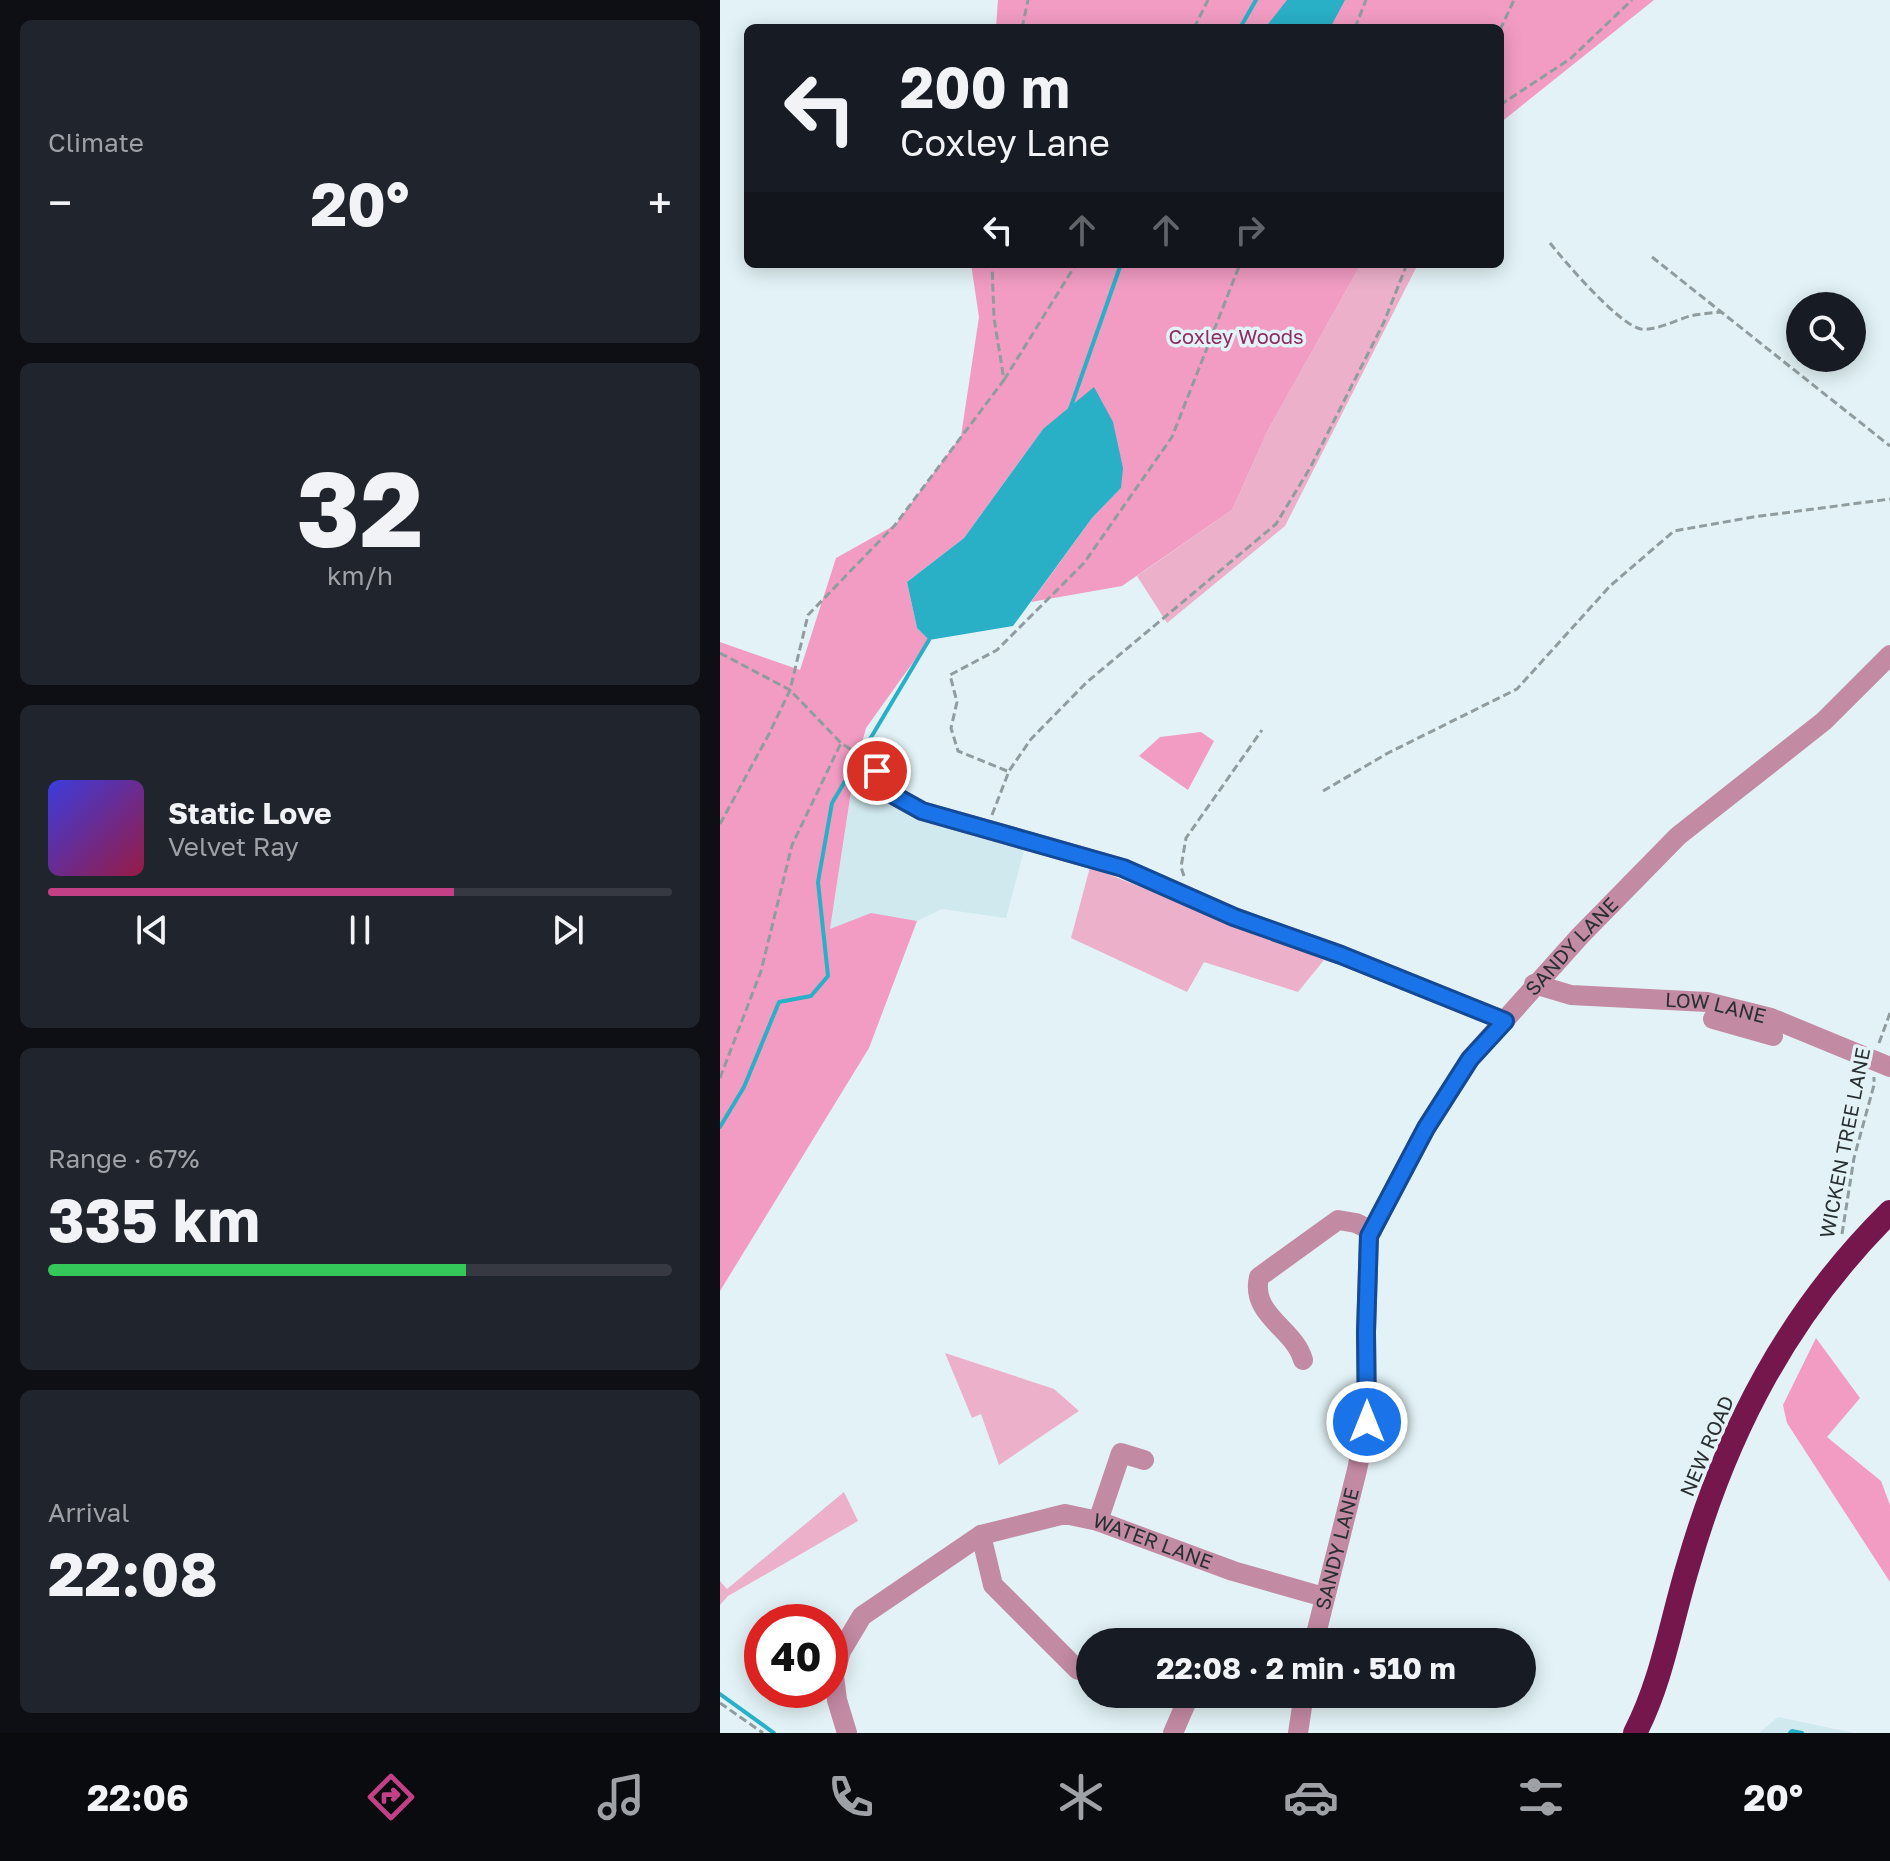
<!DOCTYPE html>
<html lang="en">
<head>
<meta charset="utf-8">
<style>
	:root { --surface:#171b24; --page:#20242c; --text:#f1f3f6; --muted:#9ea1a6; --line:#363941; --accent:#c34086 }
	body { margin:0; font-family:"Golos Text",sans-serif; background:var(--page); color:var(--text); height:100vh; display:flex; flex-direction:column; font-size:30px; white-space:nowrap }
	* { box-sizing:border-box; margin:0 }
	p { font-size:26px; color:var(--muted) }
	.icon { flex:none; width:44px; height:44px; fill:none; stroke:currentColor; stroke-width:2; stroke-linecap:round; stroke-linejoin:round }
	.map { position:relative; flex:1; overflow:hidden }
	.panel { display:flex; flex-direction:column; gap:20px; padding:20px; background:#0d0f14; width:720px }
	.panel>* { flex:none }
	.banner { position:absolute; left:24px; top:24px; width:760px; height:244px; border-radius:12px; box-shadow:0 4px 20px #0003; background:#171b24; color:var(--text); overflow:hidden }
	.fabs { position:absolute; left:1066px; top:292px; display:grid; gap:16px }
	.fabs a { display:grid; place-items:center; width:80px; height:80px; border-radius:50%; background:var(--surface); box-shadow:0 4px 20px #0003; font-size:40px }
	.speed { position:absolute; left:24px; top:1604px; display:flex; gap:16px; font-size:40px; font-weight:700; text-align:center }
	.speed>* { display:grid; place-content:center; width:104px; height:104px; border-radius:50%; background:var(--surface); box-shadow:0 4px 20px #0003; line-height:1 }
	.speed .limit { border:12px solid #d22; background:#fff; color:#111 }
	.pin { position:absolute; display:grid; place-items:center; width:68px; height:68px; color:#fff; margin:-34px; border:4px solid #fff; border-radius:50%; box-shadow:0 2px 8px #0007 }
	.me { position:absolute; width:88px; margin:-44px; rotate:0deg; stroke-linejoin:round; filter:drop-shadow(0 0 6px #0008) }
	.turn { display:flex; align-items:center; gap:28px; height:168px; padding:0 24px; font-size:36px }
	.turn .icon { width:104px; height:104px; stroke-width:2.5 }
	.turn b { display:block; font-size:56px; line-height:68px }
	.lanes { display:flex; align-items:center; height:76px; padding:0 24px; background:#0003; justify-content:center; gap:40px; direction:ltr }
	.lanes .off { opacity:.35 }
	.big { font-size:60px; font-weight:700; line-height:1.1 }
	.panel .widget { flex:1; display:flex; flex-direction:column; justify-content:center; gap:12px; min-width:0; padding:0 28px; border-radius:12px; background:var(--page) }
	.panel .dial { align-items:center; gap:0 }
	.dial b { font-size:104px; line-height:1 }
	.song { display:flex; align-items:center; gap:24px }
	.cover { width:96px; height:96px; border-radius:12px; background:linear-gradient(135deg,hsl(240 70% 55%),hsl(340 70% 35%)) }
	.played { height:8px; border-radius:4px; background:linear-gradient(90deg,var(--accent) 65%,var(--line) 65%) }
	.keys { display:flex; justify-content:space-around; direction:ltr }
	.heat { display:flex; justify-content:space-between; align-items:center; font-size:44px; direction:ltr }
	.charge { height:12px; border-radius:6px; background:linear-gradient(90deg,#34c759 67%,var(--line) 0) }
	.trip { position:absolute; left:356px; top:1628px; width:460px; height:80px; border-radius:40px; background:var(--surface); box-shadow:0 4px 20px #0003; font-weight:700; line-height:80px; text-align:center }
	.dock { display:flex; height:128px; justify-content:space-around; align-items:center; background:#090b0e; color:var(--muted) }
	.dock .icon { width:56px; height:56px }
	.dock .active { color:var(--accent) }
	.dock b { font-size:36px; color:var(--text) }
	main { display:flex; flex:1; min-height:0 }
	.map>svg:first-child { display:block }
</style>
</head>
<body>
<main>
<section class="panel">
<div class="widget"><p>Climate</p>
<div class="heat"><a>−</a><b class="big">20°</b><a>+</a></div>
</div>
<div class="widget dial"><b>32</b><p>km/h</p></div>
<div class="widget">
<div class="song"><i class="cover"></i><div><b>Static Love</b><p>Velvet Ray</p></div></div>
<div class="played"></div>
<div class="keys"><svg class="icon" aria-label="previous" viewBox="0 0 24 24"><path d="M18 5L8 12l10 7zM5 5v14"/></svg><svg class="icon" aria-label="pause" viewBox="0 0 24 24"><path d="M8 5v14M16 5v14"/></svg><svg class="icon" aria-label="next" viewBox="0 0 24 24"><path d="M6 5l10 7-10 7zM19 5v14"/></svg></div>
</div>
<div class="widget"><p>Range · 67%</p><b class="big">335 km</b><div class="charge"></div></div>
<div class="widget"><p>Arrival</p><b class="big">22:08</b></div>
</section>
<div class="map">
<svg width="1170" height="1733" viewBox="0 0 1170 1733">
	<rect width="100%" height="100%" fill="#e2f2f6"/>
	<!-- built -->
	<path fill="#cfe9ee" d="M134 773 145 777 196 814 304 850 286 918 222 909 197 921 151 914 110 930Z
		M1058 1717 1134 1733H1039Z"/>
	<!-- green -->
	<path fill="#edb0cb" d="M641 264H698L565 526 447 623 417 576 512 510 548 430Z
		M370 867 604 960 578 992 484 962 467 992 351 938Z
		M225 1353 334 1389 359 1411 279 1465 261 1414 252 1418Z
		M124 1492 138 1521 8 1596 0 1605V1581L7 1589Z"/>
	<!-- forest -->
	<path fill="#f29cc3" d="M278 0H934L780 123V28H276Z
		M251 264H641L548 430 512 510 402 586 311 602 372 518 401 488 323 429 244 538 187 582 197 628 209 640 146 728 134 772 110 929 151 913 197 921 149 1048 0 1291V642L80 670 116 558 175 525 241 436 259 317Z
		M481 732 494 741 468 790 419 756 440 737Z
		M1096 1338 1140 1398 1107 1437 1161 1481 1170 1505V1582L1067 1423 1063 1405Z"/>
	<!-- water -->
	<path fill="#29b0c7" d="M567 0H625L610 28H545Z
		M374 387 393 422 403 468 401 488 372 518 293 626 209 640 197 628 187 582 244 538 323 429Z"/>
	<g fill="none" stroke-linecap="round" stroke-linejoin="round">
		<!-- stream -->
		<path stroke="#29b0c7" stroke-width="4" d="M520 28 536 0
			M350 409 401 264
			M0 1127 24 1087 59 1002 91 996 108 976 98 882 112 803 209 640
			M0 1694 54 1733
			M1070 1733 1072 1731 1082 1733"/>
		<!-- path -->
		<path stroke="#909c9e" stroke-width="3" stroke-dasharray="8 4" stroke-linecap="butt" d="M302 28 308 0
			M474 28 488 0
			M635 28 646 0
			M780 30 794 0
			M780 105 850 59 912 0
			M830 243C845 262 899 325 921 329 936 331 956 320 970 316 980 314 991 313 1001 312
			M932 257 1170 446
			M284 380 356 264
			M0 653 70 690 88 615 175 525 284 380 274 318 272 264
			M287 771 238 751 231 728 237 702 230 675 277 650 364 563 452 437 520 264
			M603 791 668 753 797 689 890 586 954 531 1033 517 1170 499
			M272 815 289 771 311 739 367 682 556 524 590 468 664 322 687 264
			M0 824 49 734 70 690 121 743 147 760
			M464 876 461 867 466 838 542 730
			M1159 1043 1170 1013
			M0 1078 41 971 72 845 121 743
			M1122 1234 1134 1158 1154 1085V1077
			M0 1703 43 1733"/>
		<!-- minor -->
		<g stroke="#c38aa3" stroke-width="20">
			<path d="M157 771 175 796 202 811 403 868 514 917 621 955 785 1021"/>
			<path id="s1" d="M814 984 851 995 987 1002 1051 1018 1170 1067"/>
			<path d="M993 1019 1053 1036"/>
			<path d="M583 1360C575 1329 530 1315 539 1277L618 1220 636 1223 652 1231"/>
			<path d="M378 1521 401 1453 424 1460"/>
			<path d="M261 1535 273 1585 358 1670"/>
			<path id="s2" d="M594 1642 637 1470 647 1422 646 1332 649 1236 706 1128 750 1059 860 936 958 836 1104 721 1170 655"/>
			<path id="s3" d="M127 1733 117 1700 114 1676 121 1651 142 1616 261 1535 345 1514 378 1521 513 1571 604 1597"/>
			<path d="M453 1733 466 1703"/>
			<path d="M578 1733 584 1694"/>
		</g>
		<!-- highway -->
		<path stroke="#75174d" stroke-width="24" d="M915 1733C942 1681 951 1622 968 1566 1007 1430 1069 1312 1170 1212"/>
	</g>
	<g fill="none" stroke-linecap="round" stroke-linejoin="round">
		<!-- route casing -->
		<g stroke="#114b97" stroke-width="20">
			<path id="route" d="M157 771 175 796 202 811 403 868 514 917 621 955 785 1021 750 1059 706 1128 649 1236 646 1332 647 1422"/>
		</g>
		<!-- route -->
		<use href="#route" stroke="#1a73e8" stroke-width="14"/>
	</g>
	<g text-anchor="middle" stroke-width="7" stroke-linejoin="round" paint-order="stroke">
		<!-- park labels -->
		<g font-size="20" fill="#8f2c61" stroke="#e2f2f6">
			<text x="516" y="344">Coxley Woods</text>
		</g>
		<!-- street labels -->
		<g font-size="20" fill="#2a3031" stroke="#e2f2f6">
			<text dy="7" stroke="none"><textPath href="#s2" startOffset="768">SANDY LANE</textPath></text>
			<text dy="7" stroke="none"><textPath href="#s1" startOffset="184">LOW LANE</textPath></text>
			<text transform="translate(1125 1143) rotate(-79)" y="7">WICKEN TREE LANE</text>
			<text transform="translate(987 1446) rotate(-67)" y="7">NEW ROAD</text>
			<text dy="7" stroke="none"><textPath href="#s3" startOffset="448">WATER LANE</textPath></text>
			<text dy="7" stroke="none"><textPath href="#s2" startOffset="96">SANDY LANE</textPath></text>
		</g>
	</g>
</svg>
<div class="fabs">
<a><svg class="icon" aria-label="search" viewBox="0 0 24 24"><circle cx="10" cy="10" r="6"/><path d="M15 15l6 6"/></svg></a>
</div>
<div class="speed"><div class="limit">40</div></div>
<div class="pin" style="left:157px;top:771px;background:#d93025"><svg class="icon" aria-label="arrive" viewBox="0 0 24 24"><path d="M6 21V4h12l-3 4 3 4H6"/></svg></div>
<svg class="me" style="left:647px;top:1422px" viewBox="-20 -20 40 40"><circle r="17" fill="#1a73e8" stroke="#fff" stroke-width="3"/><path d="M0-11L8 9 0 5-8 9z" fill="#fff"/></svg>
<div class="trip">22:08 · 2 min · 510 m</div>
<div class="banner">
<div class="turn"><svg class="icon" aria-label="left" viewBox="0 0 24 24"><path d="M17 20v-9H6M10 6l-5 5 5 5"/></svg><div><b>200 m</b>Coxley Lane</div></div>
<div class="lanes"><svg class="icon" aria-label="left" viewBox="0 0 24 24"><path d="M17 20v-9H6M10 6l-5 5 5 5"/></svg><svg class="icon off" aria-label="ahead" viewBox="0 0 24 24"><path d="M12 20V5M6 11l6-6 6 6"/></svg><svg class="icon off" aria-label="ahead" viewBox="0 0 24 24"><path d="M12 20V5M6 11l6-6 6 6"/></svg><svg class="icon off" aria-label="right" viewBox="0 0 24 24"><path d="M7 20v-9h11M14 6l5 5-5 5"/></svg></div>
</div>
</div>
</main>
<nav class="dock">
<b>22:06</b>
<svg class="icon active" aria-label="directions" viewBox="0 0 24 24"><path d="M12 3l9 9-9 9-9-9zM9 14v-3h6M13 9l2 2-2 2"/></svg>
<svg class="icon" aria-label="music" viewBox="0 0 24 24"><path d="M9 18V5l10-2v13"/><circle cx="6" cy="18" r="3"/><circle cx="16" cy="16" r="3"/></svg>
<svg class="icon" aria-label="phone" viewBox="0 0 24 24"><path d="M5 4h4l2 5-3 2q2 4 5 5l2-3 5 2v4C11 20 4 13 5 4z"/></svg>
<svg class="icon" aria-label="climate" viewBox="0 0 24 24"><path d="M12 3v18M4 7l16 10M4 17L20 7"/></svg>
<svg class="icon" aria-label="car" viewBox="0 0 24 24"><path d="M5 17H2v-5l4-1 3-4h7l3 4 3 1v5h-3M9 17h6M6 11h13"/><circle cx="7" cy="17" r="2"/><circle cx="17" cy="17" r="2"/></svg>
<svg class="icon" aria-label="filters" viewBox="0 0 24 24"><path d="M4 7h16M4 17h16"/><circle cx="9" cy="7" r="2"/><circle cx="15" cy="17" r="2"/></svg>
<b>20°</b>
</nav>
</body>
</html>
